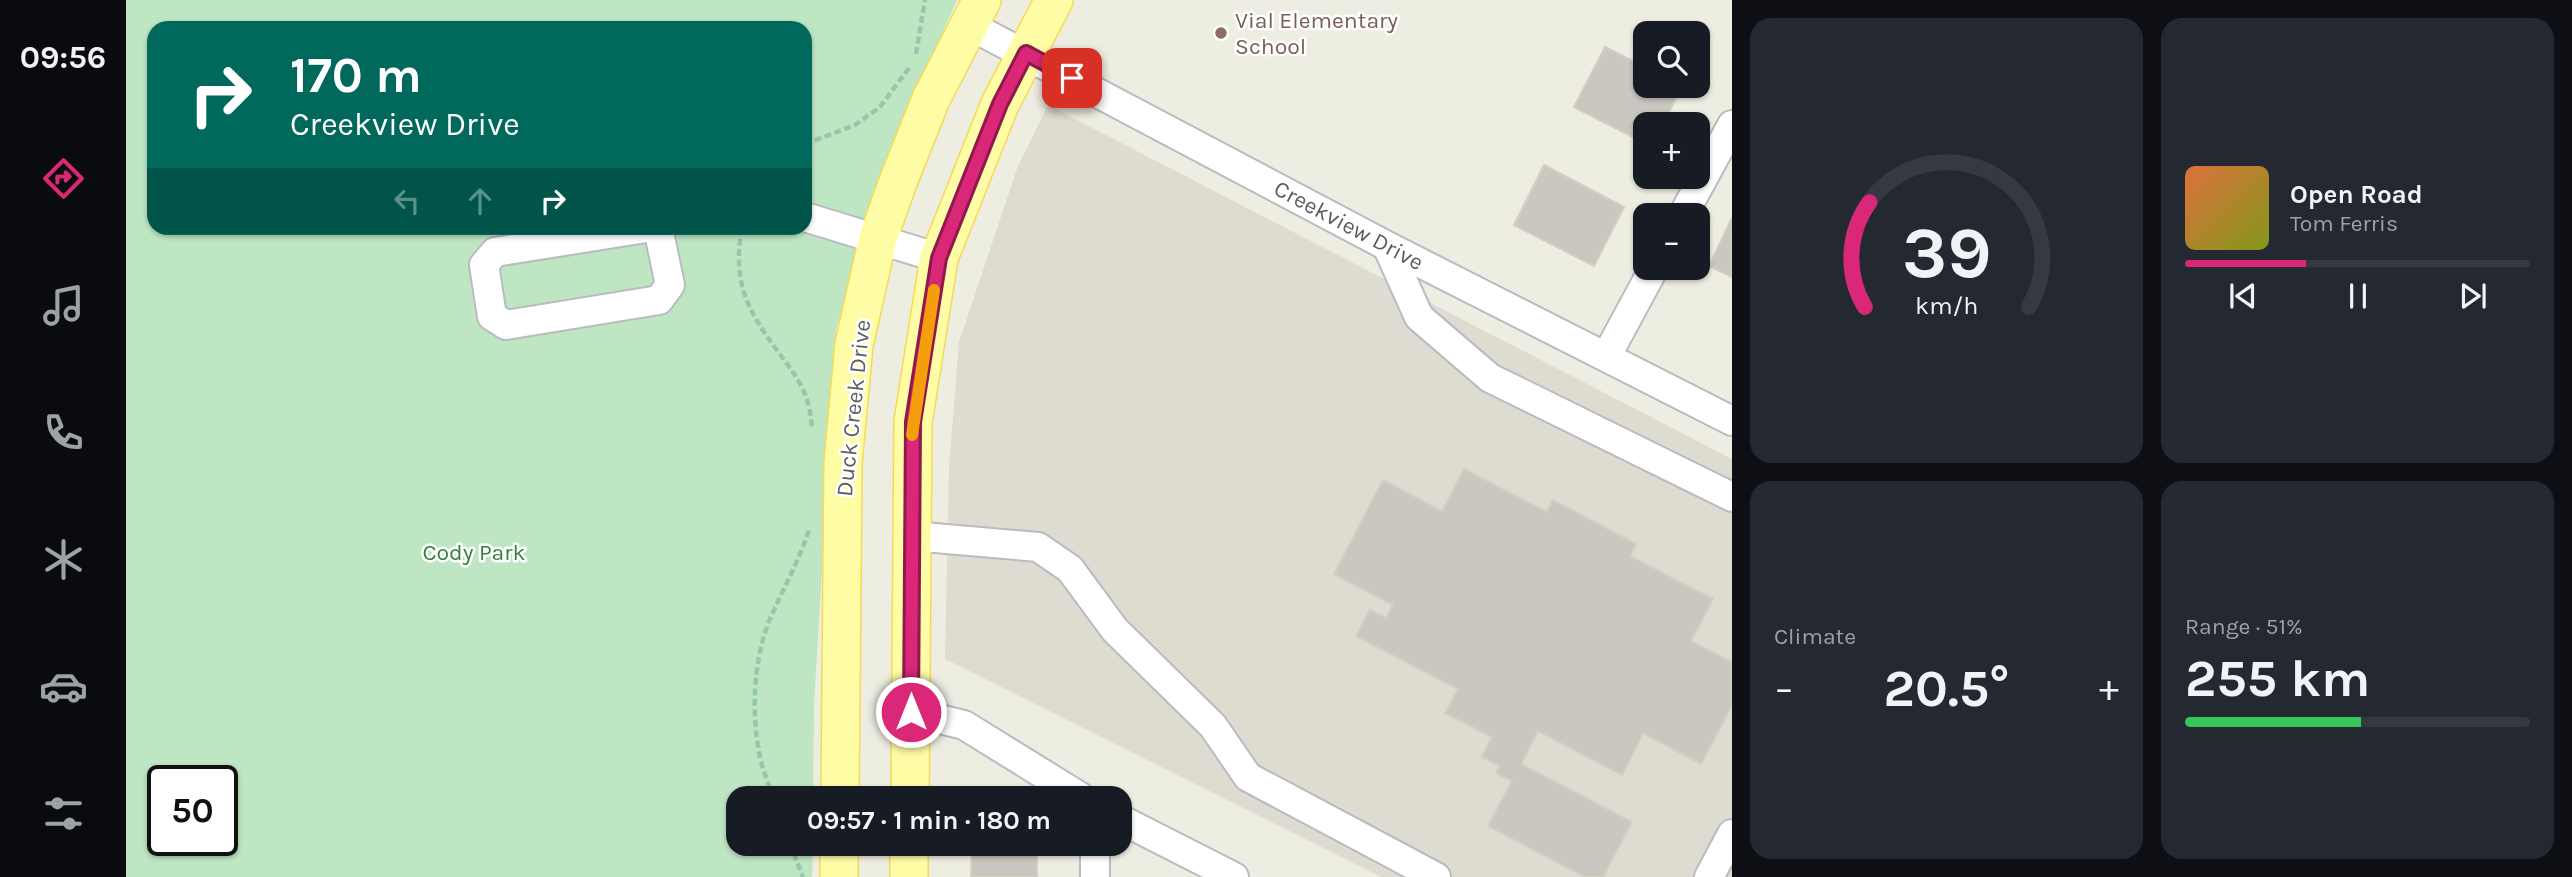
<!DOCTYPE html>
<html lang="en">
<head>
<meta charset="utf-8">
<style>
	:root { --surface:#171b24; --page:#242831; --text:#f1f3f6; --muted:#9ea1a6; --line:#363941; --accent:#db2777 }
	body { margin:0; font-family:Karla,sans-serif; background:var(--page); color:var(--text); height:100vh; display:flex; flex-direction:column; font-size:26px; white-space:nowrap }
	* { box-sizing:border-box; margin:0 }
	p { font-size:23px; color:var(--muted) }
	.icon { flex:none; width:38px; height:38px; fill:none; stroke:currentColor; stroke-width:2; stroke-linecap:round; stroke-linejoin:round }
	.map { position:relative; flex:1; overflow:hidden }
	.details { display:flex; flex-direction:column; gap:18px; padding:18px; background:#0d0f14; width:840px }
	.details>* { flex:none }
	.banner { position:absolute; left:21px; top:21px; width:665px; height:214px; border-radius:21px; box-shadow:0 2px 5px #0004; background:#00695c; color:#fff; overflow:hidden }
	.controls { position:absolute; left:1507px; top:21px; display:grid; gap:14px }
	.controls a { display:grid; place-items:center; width:77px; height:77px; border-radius:14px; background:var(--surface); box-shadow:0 2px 5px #0004; font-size:35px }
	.speed { position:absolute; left:21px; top:765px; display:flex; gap:14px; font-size:35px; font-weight:700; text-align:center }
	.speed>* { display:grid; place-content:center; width:91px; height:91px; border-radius:50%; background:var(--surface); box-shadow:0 2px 5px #0004; line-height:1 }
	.speed .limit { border:4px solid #111; border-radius:10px; background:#fff; color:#111 }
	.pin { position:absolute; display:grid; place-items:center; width:60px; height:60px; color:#fff; margin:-30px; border-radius:14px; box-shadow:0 4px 10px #0006 }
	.me { position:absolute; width:77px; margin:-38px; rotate:0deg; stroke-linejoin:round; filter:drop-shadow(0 0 5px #0008) }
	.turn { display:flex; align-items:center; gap:24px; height:147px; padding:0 28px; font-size:32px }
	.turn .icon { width:91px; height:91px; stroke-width:2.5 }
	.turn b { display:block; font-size:49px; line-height:60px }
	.lanes { display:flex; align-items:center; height:66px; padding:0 28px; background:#0003; justify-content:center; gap:35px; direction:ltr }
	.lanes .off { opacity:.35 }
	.big { font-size:52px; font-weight:700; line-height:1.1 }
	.details .card { flex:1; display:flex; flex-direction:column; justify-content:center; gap:10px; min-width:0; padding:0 24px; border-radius:21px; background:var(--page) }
	.details .dial { align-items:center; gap:0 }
	.dial svg { height:182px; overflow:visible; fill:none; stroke:var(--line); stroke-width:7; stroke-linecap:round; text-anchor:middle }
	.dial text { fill:var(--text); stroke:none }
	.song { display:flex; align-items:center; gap:21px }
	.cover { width:84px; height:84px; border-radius:10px; background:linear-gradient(135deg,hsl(20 70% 55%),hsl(70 70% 35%)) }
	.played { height:7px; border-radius:4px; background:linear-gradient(90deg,var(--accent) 35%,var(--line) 35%) }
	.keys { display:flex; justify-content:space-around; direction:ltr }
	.heat { display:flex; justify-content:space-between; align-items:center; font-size:38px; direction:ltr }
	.charge { height:10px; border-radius:5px; background:linear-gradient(90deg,#34c759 51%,var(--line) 0) }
	.details .tiles { flex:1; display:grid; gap:18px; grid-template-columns:repeat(2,1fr) }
	.trip { position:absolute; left:600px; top:786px; width:406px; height:70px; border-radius:21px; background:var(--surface); box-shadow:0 2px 5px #0004; font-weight:700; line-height:70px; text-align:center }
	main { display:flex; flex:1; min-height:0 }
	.dock { display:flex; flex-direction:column; width:126px; justify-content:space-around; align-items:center; background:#090b0e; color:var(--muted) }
	.dock .icon { width:49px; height:49px }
	.dock .on { color:var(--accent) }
	.dock b { font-size:32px; color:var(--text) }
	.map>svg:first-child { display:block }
</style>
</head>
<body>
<main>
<nav class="dock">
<b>09:56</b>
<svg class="icon on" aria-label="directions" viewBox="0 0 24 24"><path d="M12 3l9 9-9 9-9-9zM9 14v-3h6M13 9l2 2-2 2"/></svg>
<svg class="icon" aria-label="music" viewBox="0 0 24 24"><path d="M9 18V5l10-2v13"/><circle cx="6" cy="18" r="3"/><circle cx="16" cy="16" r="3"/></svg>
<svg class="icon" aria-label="phone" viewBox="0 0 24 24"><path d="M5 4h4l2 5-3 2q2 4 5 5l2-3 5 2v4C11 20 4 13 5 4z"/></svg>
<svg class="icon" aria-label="climate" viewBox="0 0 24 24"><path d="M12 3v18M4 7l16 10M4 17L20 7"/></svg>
<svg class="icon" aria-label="car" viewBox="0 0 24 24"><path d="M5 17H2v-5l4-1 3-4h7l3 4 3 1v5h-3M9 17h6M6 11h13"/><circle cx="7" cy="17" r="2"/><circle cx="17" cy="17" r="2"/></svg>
<svg class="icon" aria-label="filters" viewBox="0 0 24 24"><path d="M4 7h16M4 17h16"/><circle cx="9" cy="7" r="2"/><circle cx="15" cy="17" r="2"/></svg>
</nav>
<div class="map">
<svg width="1606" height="877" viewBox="0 0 1606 877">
	<rect width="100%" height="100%" fill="#eeede2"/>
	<!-- education -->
	<path fill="#dedcd0" d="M922 105 1606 459V877H1255L819 659 823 467 833 342 892 166Z"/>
	<!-- green -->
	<path fill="#bee6c3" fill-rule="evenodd" d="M0 0H831L754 173 710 330 688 705 687 798H612V844H687L686 877H0ZM28 28H679V228H28ZM37 780H96V840H37Z"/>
	<!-- building -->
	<path fill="#c9c7c0" stroke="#d2cfc1" stroke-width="2" d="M1479 47 1519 67V86H1556L1537 124H1519V143L1448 107Z
		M1418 165 1498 207 1468 266 1388 225Z
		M1606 218V277L1583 266Z
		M1338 469 1421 512 1427 500 1510 544 1504 556 1587 599 1565 641 1606 662V705L1575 764 1517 733 1496 775 1412 731 1395 764 1506 822 1477 877H1459L1362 826 1386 781 1370 773 1374 766 1356 757 1366 737 1319 713 1332 689 1230 636 1244 610 1260 618 1267 605 1208 574 1257 480 1316 511Z
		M846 845 911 847V877H845Z"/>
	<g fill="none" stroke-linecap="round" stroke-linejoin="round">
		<!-- minor casing -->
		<g stroke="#babbc1" stroke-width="32">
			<path id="minor" d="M843 25 1261 246 1606 421
				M1557 215 1606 125
				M679 217 813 258
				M520 228 369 252 358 265 366 316 380 325 533 300 544 285 532 228
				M1261 246 1293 317 1364 378 1606 497
				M1480 357 1528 268
				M786 536 912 547 944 569 989 630 1087 726 1122 777 1310 877
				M785 712 838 725 956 798
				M994 819 1108 877
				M969 877V844
				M1583 877 1606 834"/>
		</g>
		<!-- major casing -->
		<g stroke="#f3db56" stroke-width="40">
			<path id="major" d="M714 798 717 463 728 345 752 238 772 182 805 99 856 0
				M784 798 787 422 813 258 874 104 928 0
				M713 877V844
				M783 877V844"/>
		</g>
		<!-- path -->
		<path stroke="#97c7aa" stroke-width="4.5" stroke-dasharray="7 3.5" stroke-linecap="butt" d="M790 54 799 0
			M679 144 729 125 754 107 783 68
			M616 228C606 282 621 310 653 353 664 368 676 383 681 400 684 409 685 418 686 427
			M647 798C643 785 637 771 634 757 625 714 627 660 644 619 657 589 673 561 683 530
			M664 844 677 877"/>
		<!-- minor -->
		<use href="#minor" stroke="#fff" stroke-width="28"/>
		<!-- major -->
		<use href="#major" stroke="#fffca6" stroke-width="37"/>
	</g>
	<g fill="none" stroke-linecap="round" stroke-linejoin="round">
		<!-- route casing -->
		<g stroke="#8e194d" stroke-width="18">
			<path id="route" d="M785 712 787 422 813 258 874 104 900 53 946 78"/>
		</g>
		<!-- route -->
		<use href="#route" stroke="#db2777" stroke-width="12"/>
		<!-- slow -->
		<path stroke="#f59e0b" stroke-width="12" d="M786 435 808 290"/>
	</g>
	<!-- markers -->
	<circle fill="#8d6e63" stroke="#fff" stroke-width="2.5" cx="1095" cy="33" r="7"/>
	<g text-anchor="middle" stroke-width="5" stroke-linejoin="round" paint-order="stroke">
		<!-- education labels -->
		<g font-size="23" fill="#785e54" stroke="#fff" text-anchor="start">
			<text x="1109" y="28">Vial Elementary<tspan x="1109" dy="26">School</tspan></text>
		</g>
		<!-- street labels -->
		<g font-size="23" fill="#5b5d63" stroke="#fff">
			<text transform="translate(1223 225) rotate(28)" y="8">Creekview Drive</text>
			<text transform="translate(727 408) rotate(-84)" y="8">Duck Creek Drive</text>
		</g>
		<!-- park labels -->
		<g font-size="23" fill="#338240" stroke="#fff">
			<text x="348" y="560">Cody Park</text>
		</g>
	</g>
</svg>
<div class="controls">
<a><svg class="icon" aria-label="search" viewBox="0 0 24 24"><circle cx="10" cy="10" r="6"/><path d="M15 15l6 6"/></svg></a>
<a>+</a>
<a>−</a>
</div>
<div class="speed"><div class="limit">50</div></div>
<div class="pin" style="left:946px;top:78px;background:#d93025"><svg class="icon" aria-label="arrive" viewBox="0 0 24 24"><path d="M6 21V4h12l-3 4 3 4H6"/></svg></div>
<svg class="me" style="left:785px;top:712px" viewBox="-20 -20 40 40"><circle r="17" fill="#db2777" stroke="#fff" stroke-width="3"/><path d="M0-11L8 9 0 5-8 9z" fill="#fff"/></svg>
<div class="trip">09:57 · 1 min · 180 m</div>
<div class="banner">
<div class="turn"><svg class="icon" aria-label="right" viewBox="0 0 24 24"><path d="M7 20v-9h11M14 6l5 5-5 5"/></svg><div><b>170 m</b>Creekview Drive</div></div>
<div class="lanes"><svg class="icon off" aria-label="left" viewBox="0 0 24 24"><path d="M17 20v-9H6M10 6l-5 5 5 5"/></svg><svg class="icon off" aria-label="ahead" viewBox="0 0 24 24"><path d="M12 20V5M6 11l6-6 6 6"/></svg><svg class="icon" aria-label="right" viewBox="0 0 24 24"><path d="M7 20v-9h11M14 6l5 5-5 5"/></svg></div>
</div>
</div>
<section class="details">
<div class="tiles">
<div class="card dial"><svg viewBox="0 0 100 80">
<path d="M14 69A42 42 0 1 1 86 69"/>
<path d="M14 69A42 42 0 0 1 16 23" stroke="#db2777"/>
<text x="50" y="56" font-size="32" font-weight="700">39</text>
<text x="50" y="72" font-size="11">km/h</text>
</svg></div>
<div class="card">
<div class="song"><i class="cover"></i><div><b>Open Road</b><p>Tom Ferris</p></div></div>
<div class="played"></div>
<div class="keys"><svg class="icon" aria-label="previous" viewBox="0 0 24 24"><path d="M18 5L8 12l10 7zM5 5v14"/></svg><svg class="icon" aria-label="pause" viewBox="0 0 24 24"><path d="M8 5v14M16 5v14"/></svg><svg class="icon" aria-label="next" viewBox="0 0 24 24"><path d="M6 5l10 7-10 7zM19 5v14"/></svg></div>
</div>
<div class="card"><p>Climate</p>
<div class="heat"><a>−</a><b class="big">20.5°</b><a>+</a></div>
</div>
<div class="card"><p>Range · 51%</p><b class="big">255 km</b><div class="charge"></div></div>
</div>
</section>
</main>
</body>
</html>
